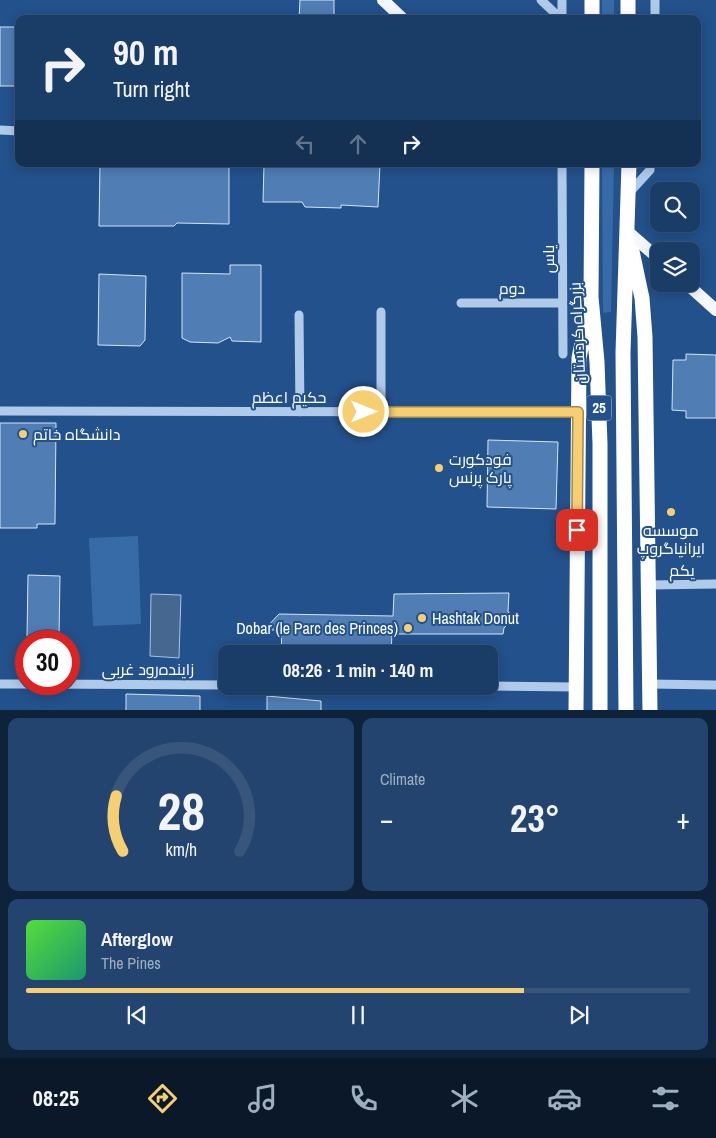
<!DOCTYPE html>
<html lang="en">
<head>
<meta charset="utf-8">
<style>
	:root { --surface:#1a3d68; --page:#23446e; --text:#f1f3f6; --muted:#9faec0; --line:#38567c; --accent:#f6cf73 }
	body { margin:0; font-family:"Archivo Narrow",Cairo,sans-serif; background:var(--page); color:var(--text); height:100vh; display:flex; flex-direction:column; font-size:19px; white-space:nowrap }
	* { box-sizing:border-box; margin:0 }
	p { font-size:16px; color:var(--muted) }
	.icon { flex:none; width:28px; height:28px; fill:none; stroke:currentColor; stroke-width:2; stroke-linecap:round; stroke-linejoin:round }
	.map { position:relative; height:710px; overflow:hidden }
	.sheet { display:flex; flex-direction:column; gap:8px; padding:8px; background:#0e2239; flex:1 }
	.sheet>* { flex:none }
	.hud { position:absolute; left:15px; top:15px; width:686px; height:152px; border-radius:10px; box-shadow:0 2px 12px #0003,0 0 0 1px var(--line); background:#1a3d68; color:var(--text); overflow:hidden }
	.buttons { position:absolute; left:650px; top:182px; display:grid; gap:10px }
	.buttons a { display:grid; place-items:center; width:50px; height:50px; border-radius:10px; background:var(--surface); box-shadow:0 2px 12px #0003,0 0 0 1px var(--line); font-size:25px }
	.speed { position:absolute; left:15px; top:630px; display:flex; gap:10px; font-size:25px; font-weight:700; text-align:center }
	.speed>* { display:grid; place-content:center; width:65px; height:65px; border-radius:50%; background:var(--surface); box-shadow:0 2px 12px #0003,0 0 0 1px var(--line); line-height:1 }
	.speed .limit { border:8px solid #d22; background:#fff; color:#111 }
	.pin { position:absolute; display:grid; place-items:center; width:42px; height:42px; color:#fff; margin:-21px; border-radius:10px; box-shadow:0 2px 8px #0006 }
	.me { position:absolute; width:55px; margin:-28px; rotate:90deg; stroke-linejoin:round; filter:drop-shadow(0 0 4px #0008) }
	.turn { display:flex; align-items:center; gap:18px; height:105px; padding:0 15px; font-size:22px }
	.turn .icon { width:65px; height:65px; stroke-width:2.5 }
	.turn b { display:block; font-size:35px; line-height:42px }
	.lanes { display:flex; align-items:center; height:48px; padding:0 15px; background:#0003; justify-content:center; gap:25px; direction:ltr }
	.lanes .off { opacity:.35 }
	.big { font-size:38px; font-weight:700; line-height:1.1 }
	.sheet .card { flex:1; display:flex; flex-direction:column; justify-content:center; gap:8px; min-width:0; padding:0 18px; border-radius:10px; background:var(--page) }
	.sheet .dial { align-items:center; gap:0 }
	.dial svg { height:130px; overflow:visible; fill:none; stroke:var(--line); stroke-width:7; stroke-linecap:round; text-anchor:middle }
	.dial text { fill:var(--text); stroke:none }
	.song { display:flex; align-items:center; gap:15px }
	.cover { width:60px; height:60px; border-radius:8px; background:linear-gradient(135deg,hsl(110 70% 55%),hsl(160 70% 35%)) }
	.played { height:5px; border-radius:2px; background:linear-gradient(90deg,var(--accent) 75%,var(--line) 75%) }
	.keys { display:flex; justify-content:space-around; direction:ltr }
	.heat { display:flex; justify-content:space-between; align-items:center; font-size:28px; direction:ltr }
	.sheet .tiles { flex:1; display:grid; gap:8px; grid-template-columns:1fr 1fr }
	.card:last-child { grid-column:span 2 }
	.trip { position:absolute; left:218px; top:645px; width:280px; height:50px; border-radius:10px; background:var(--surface); box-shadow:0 2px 12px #0003,0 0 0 1px var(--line); font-weight:700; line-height:50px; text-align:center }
	.menu { display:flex; height:80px; justify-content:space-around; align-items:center; background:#0a182a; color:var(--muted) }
	.menu .icon { width:35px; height:35px }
	.menu .on { color:var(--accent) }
	.menu b { font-size:22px; color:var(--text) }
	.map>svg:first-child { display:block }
</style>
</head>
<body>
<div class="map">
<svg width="716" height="711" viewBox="0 0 716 711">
	<rect width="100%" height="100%" fill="#23518b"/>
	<!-- green -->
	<path fill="#376ba8" d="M602 0H614V19H602Z
		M602 164H614L611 312 603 313Z
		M138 536 141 624 93 626 89 538Z"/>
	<!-- water -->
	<path fill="#466790" stroke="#a4c6eb" d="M151 594 181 595 179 658 150 656Z"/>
	<!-- building -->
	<path fill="#507db4" stroke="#d5e5f8" d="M300 0H334V19H299Z
		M0 27H19V86H0Z
		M100 164H229V224L177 223 174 226H99Z
		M264 164H380L378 207 341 205V208L305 207 302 202H263Z
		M230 265H261V342L232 341 230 337 218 343 190 342 182 338V273L230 274Z
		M99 274 146 276 145 340 140 346 98 345Z
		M686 354 716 355V418H686V411L672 410 673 360H686Z
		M0 423H56L55 524H37V528H0Z
		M488 440 558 442 556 509 487 507Z
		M28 575 60 576 59 637H27Z
		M509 593 508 612 514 617 504 628 503 634H392L391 654H282L281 631 265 629 279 614 393 616 394 594Z
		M126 694 200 696V711H126Z
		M267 696 321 701V711H267Z"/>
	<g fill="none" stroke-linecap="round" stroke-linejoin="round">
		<!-- minor -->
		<path stroke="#b0cbea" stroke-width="9" d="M541 0 561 19
			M562 0V19
			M655 19V0
			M0 130 19 131
			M562 164 563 354
			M629 193 650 170V164
			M461 303H563
			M381 312V412
			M299 315 300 412
			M0 411 578 412
			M649 585 716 584
			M0 684H26
			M40 684 226 685
			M650 684 716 685
			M489 686 576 687"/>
		<!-- major -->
		<path stroke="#f4f8fe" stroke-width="12" d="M383 0 403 19
			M627 231 659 259
			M687 284 716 310"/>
		<!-- highway -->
		<path stroke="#fff" stroke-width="15" d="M628 0V19
			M592 19V0
			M592 164 591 297 597 362 600 444V711
			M632 251 642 298 645 337 650 711
			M576 711 579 358 588 313
			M626 711 623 353 629 164"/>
	</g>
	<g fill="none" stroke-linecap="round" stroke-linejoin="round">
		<!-- route casing -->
		<g stroke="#a0874b" stroke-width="12">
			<path id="route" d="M364 412H578L577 530"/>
		</g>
		<!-- route -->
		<use href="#route" stroke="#f6cf73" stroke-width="9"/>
	</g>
	<!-- markers -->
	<g fill="#f6cf73" stroke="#23518b" stroke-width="2">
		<circle cx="23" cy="434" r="5"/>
		<circle cx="439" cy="468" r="5"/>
		<circle cx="671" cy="512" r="5"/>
		<circle cx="422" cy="618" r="5"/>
		<circle cx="408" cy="628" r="5"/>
	</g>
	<g text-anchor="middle" stroke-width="4" stroke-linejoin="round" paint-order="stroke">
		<!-- shield labels -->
		<rect fill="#23518b" stroke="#bdcbdc" stroke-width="1" x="586.5" y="395.5" width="25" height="25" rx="4"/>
		<g font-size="15" font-weight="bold" fill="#fff">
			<text x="599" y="413">25</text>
		</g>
		<!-- street labels -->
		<g font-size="16" fill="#fff" stroke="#23518b">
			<text transform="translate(548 259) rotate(-90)" y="6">یاس</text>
			<text x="512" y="294">دوم</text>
			<text transform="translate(577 333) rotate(-93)" y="6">بزرگراه کردستان</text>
			<text x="289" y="403">حکیم اعظم</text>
			<text x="682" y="576">یکم</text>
			<text x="148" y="675">زاینده‌رود غربی</text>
		</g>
		<!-- poi labels -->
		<g font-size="16" fill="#fff" stroke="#23518b" text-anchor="start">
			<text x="33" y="440">دانشگاه خاتم</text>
			<text x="449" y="465">فودکورت<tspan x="449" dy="18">پارک پرنس</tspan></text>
			<text x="671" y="536" text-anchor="middle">موسسه<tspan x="671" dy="18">ایرانیاگروپ</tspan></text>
			<text x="432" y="624">Hashtak Donut</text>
			<text x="398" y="634" text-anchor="end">Dobar (le Parc des Princes)</text>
		</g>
	</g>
</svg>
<div class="buttons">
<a><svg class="icon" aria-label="search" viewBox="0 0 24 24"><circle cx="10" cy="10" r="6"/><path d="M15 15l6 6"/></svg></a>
<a><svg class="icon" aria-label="layers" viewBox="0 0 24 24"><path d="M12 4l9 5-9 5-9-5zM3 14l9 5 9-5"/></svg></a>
</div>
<div class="speed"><div class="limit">30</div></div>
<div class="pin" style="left:577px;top:530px;background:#d93025"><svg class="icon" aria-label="arrive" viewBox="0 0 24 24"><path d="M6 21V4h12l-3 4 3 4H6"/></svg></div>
<svg class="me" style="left:364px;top:412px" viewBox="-20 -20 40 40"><circle r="17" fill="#f6cf73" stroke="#fff" stroke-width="3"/><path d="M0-11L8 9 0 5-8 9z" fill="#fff"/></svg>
<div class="trip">08:26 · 1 min · 140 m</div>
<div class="hud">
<div class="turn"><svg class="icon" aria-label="right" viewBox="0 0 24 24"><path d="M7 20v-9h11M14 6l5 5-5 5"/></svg><div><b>90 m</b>Turn right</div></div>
<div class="lanes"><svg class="icon off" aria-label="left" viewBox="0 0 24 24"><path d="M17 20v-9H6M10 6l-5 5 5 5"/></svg><svg class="icon off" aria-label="ahead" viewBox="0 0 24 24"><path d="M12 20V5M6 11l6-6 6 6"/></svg><svg class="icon" aria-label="right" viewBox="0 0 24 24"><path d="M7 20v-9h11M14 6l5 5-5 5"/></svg></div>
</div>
</div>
<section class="sheet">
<div class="tiles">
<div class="card dial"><svg viewBox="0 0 100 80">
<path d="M14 69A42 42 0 1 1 86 69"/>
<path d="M14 69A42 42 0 0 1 10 35" stroke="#f6cf73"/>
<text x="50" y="56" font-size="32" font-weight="700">28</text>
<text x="50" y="72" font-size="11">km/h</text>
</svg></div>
<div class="card"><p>Climate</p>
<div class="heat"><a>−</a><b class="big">23°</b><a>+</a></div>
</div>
<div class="card">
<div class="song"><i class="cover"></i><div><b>Afterglow</b><p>The Pines</p></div></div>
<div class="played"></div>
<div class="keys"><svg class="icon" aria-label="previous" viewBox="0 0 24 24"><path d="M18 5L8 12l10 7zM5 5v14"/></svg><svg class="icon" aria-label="pause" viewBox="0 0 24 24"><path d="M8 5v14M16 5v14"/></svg><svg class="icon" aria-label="next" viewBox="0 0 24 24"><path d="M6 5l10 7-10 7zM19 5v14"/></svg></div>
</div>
</div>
</section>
<nav class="menu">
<b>08:25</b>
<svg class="icon on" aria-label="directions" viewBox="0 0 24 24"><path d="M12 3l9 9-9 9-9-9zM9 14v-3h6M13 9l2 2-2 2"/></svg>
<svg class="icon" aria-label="music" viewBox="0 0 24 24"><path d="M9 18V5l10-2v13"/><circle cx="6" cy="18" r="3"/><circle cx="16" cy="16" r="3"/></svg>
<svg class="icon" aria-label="phone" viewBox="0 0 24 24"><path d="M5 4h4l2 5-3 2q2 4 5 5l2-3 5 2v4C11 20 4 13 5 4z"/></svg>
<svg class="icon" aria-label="climate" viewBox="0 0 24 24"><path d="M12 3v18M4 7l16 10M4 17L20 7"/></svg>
<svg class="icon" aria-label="car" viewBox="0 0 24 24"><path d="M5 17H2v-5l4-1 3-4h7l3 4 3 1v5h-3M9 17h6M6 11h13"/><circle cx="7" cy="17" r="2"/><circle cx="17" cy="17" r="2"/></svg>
<svg class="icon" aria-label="filters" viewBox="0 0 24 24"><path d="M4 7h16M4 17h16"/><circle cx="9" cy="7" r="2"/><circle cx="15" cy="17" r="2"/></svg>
</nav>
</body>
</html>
